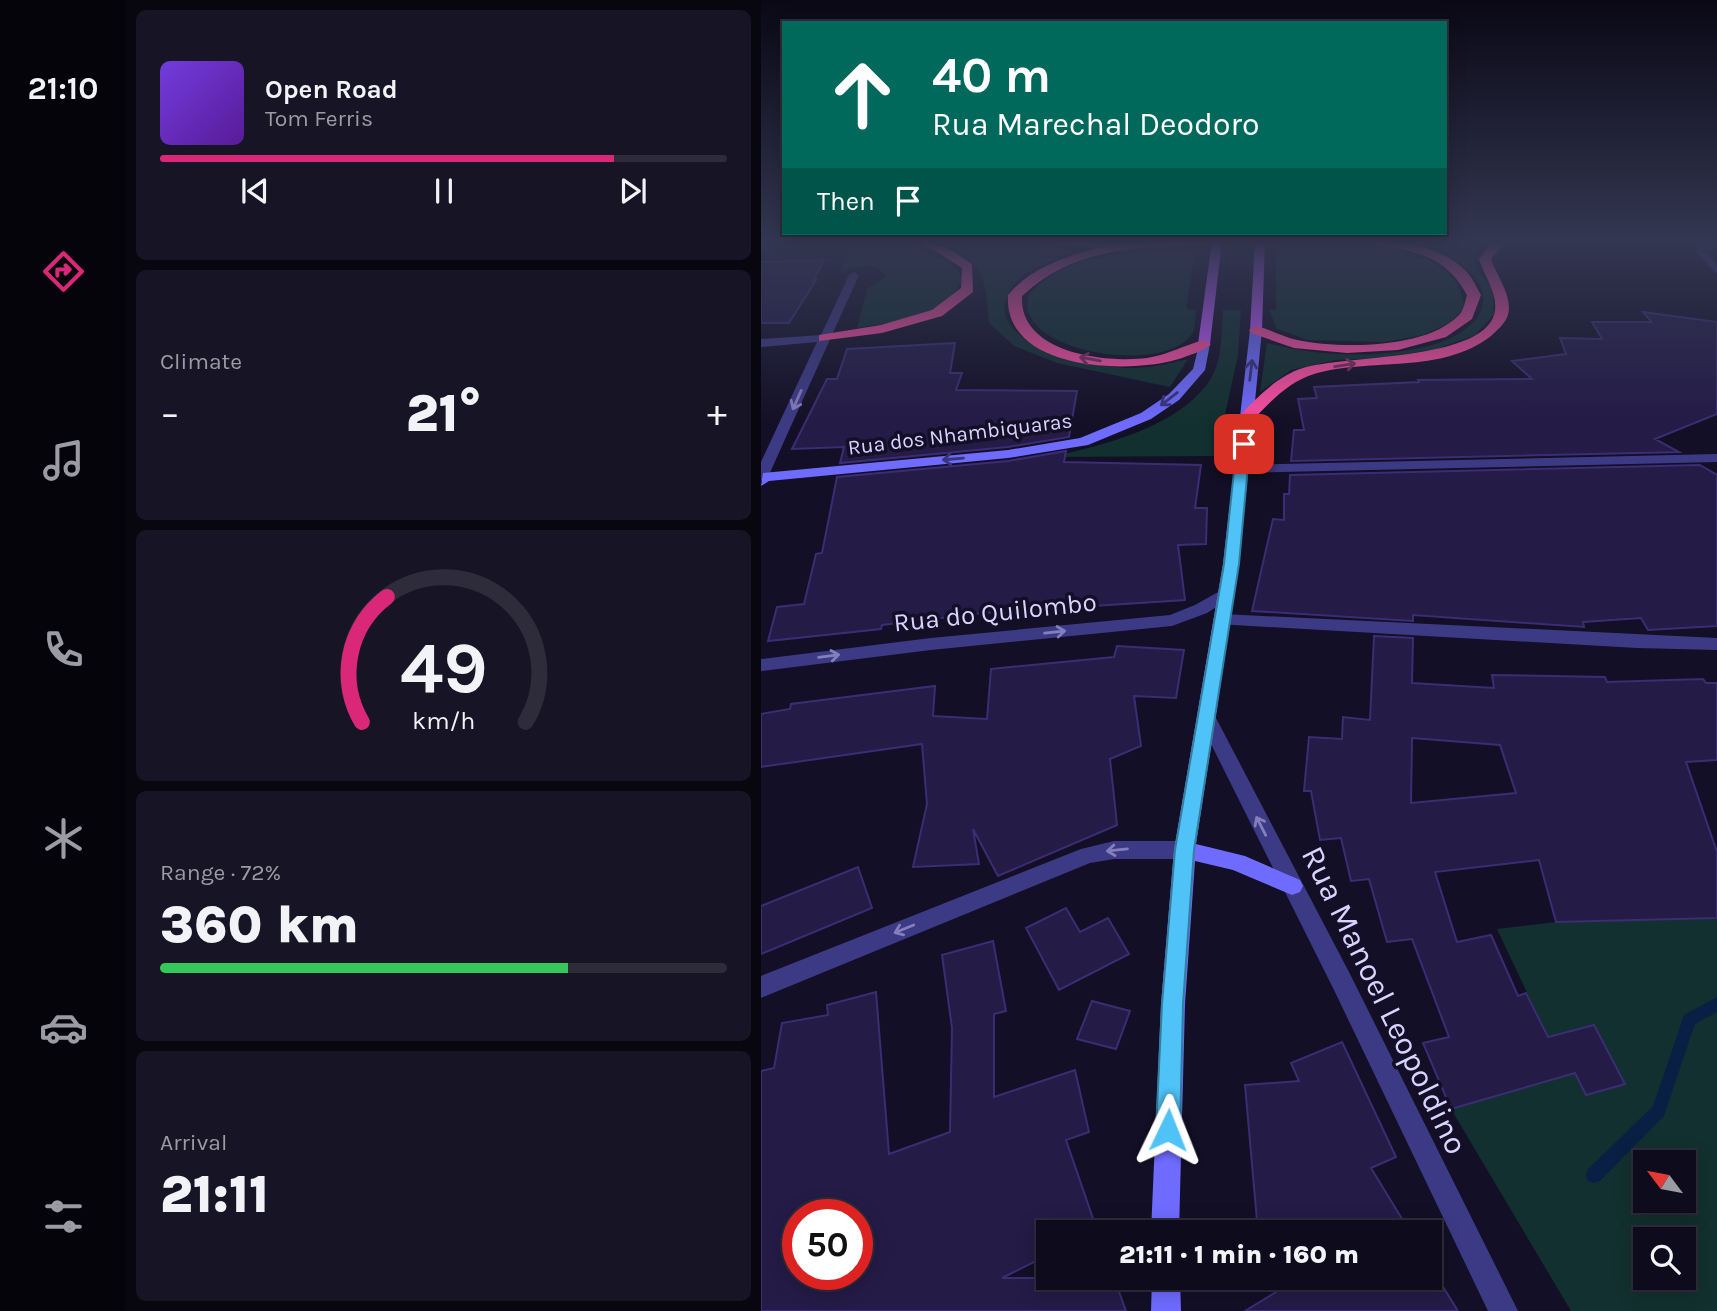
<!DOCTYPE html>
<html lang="en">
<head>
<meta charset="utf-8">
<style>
	:root { --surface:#0e0b1c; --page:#171425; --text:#f1f3f6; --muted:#9b9ba3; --line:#2e2b3b; --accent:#db2777 }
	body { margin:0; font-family:Karla,sans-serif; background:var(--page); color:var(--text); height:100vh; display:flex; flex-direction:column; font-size:26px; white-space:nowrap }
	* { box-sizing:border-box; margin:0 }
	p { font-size:23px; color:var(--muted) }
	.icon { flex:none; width:38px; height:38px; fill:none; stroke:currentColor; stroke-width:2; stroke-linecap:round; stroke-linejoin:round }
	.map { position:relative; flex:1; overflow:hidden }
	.drawer { display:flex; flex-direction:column; gap:10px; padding:10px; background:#08060f; width:635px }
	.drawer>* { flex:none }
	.top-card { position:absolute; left:21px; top:21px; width:665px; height:214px; border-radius:0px; box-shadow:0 4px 18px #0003,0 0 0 2px var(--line); background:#00695c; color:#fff; overflow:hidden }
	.needle { width:46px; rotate:302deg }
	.controls { position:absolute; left:872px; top:1150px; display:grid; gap:14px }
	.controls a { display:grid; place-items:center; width:63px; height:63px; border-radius:0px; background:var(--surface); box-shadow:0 4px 18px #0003,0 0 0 2px var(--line); font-size:35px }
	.speed { position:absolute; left:21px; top:1199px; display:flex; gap:14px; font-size:35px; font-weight:700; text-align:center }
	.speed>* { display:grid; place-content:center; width:91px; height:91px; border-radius:50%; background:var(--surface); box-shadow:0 4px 18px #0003,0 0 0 2px var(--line); line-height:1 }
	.speed .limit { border:10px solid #d22; background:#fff; color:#111 }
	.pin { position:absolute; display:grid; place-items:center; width:60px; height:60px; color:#fff; margin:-30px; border-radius:14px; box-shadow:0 4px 10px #0006 }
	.me { position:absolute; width:77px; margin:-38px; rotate:2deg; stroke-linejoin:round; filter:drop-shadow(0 0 5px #0008) }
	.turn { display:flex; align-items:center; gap:24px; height:147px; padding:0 35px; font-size:32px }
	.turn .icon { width:91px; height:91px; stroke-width:2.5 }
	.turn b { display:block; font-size:49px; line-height:60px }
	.then { display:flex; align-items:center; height:66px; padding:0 35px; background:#0003; gap:14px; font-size:26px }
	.big { font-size:52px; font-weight:800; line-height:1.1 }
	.drawer .card { flex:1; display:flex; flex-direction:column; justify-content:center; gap:10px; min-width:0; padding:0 24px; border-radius:10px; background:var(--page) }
	.drawer .dial { align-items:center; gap:0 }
	.dial svg { height:182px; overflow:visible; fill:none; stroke:var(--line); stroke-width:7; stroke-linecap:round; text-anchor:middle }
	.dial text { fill:var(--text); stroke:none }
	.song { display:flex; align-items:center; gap:21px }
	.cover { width:84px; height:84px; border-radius:10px; background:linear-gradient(135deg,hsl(260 70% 55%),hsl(270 70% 35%)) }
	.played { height:7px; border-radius:4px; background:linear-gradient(90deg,var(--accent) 80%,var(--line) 80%) }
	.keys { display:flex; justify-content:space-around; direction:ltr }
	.heat { display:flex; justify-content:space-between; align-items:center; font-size:38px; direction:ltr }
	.charge { height:10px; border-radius:5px; background:linear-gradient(90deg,#34c759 72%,var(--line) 0) }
	.trip { position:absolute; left:275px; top:1220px; width:406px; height:70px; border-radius:0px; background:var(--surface); box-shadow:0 4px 18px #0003,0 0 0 2px var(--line); font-weight:800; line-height:70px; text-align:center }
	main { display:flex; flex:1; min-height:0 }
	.tab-bar { display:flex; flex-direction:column; width:126px; justify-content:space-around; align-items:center; background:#06040b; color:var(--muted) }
	.tab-bar .icon { width:49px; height:49px }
	.tab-bar .selected { color:var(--accent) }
	.tab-bar b { font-size:32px; color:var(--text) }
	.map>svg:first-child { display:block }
</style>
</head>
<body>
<main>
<nav class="tab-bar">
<b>21:10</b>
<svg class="icon selected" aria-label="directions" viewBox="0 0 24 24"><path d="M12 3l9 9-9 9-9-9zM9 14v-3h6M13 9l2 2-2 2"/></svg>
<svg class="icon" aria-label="music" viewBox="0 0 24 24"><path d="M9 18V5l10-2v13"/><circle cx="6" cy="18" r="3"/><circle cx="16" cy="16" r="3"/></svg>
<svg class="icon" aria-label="phone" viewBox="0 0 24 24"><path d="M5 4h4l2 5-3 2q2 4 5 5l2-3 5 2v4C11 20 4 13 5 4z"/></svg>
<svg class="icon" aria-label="climate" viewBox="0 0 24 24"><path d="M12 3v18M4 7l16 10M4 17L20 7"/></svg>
<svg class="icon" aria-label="car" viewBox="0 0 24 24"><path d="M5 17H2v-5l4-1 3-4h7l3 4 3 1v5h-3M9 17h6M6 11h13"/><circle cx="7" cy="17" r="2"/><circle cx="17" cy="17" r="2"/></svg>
<svg class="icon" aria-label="filters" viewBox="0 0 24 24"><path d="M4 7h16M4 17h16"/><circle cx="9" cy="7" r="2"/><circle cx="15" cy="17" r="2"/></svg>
</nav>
<section class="drawer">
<div class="card">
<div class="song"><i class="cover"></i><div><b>Open Road</b><p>Tom Ferris</p></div></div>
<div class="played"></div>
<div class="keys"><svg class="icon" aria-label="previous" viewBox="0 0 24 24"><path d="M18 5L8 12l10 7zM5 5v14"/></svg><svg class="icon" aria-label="pause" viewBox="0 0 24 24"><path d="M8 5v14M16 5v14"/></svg><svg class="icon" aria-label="next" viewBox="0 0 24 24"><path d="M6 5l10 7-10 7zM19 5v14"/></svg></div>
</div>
<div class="card"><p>Climate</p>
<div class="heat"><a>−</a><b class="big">21°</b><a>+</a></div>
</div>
<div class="card dial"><svg viewBox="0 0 100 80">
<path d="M14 69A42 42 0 1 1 86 69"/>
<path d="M14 69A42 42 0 0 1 25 14" stroke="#db2777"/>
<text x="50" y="56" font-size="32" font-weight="700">49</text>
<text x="50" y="72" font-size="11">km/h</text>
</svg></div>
<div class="card"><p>Range · 72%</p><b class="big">360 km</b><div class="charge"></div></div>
<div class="card"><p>Arrival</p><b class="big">21:11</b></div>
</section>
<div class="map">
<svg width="956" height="1311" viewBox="0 0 956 1311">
	<rect width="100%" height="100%" fill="#130f26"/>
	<!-- green -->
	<path fill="#12302f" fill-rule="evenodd" d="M726 241C698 261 723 271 731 290 733 296 732 307 733 314L714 335 675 349 622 358 574 360 530 370 499 392 506 343C559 357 617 359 671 345 707 335 743 307 708 271 692 254 666 249 645 242Z
		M90 243C121 245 192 243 201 281 180 321 136 321 96 328L106 289 125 277C116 259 93 268 79 273Z
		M609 246C650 252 699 260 703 308L689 323 662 335 624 342 547 340 516 329 508 310H515V247Z
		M199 247 313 250C298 258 266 269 256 281 204 341 330 368 369 368 389 368 407 364 427 359L409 387 296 363 253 346 228 323C224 286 227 271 195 249Z
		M434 250 425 309 435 310C434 318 435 329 430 335 404 372 280 356 267 311 266 307 267 300 267 295 309 249 376 252 434 250Z
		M462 310H480L477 355 455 456 289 457C341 446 421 426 450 378 462 359 460 332 462 310Z
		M956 918V1311H810L690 1109 814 1073 825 1095 864 1084 833 1025 787 1037 736 929 795 922ZM884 1162H922V1200H884ZM884 1239H922V1278H884Z"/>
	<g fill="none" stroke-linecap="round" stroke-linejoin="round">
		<!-- stream -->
		<path fill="#0a1f44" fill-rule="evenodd" d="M956 997V1012L934 1024 903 1116 839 1181 833 1183 827 1181 825 1175 827 1169 892 1106 923 1015Z"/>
	</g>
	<!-- building -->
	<path fill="#241b47" stroke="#3b2d73" stroke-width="2" fill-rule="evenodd" d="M63 260 52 281 55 280 28 323H0V262Z
		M882 312 956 322V414L894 439 918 452 530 461 533 430H543L537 399 556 398 553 387 658 382 657 380 771 379 751 361 805 354 799 338 841 339 831 322H891Z
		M194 343 189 373H201L195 390 316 391 308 437 247 447 79 463 83 447 31 449 66 379H76L86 349Z
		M305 451 303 462 440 465 434 508H446L445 544 417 545 424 600 223 613 121 625 120 629 7 641 16 607 43 604 55 554 61 553 76 477 247 461Z
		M939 465 956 475V626L887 630 880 618 822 622 823 627 652 615V621L491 611 512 519 523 520V494H528L529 475Z
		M613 636 652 638 651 683 733 688 731 675 844 677 846 682 942 679 945 683H956V760L925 762 956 852V918L795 922 778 860 674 872 696 942 730 935 757 996 765 993 787 1037 833 1025 864 1084 825 1095 814 1073 690 1109 662 1043 688 1037 651 939 626 942 608 879 590 881 580 838 559 840 550 791H543L548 737 581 739 582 717 609 720ZM651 738 739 745 755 793 650 803Z
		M356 646 423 650 415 698 373 696 380 746 349 759 356 825 237 876 212 829 218 864 152 867 166 804 161 744 0 767V714L29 709 30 704 174 686 172 716 226 719 230 669 353 657Z
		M97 867 111 908 0 954V906Z
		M305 908 319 932 347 918 368 954 298 990 265 928Z
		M232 941 245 1011 233 1014V1097L314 1070 328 1132 305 1140 336 1230 287 1232V1255L241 1278H353L365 1311H0V1071L13 1068 21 1023 67 1015 66 1005 115 992 128 1154 189 1132 191 1028 181 955ZM32 1214H96V1274H37Z
		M331 1001 369 1011 355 1049 316 1039Z
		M581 1042 635 1157 610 1168 649 1232H497L484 1085 538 1081 530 1063Z
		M668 1264 697 1311H484L538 1278H668Z"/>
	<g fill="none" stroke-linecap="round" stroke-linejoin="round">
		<!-- street -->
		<path fill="#3d3a85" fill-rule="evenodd" d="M956 241V246L945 251 956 264V274L934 251 940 245Z
			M93 272 98 275 7 477 0 481V462L56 342 0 347V339L60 335 88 275Z
			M956 454V462L481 473 474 469 481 465Z
			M466 587 474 592 472 596 446 613 411 626 170 650 0 671V659L170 638 409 615 434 605Z
			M462 614 956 638V650L876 648 456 624 454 620 456 616Z
			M446 711 453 713 455 718 589 974 757 1311H727L573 990 437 718 439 713Z
			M353 841H424L431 844 435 850 431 856 424 859H353L329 863 0 998V976L320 849Z"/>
		<!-- secondary -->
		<path fill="#6f6bff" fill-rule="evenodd" d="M495 327 501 330 478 564 435 844 484 856 539 880 542 886 539 892 531 895 472 870 434 861 424 1004 418 1232H390L400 1004 413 850 462 564 489 330Z
			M439 341 449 344 444 370 418 400 390 419 327 445 247 458 8 481 0 486 2 473 247 450 319 438 380 413 408 394 432 369Z
			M391 1278H419L420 1311H390Z"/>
		<!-- primary -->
		<path fill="#c25bff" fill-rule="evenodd" d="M451 241H461L449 344 443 348 437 344Z
			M494 241H504L501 330 495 333 489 330Z"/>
		<!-- highway -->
		<path fill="#ff4fa3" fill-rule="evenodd" d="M153 241C178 241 192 251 211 264L212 292 181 316 121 333 58 341V335L120 325 171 310 200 288 201 268 176 252Z
			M289 241H475L469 245C395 247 319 241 261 296 258 353 344 363 386 358 406 355 424 345 443 340L450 344C443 351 431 354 421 358 371 375 242 372 247 295 270 267 307 256 340 247L295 245Z
			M607 241C640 241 681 246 705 271 712 278 715 287 720 295L711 319 685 337 637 350 586 353 533 348 490 333 488 330 495 326C509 329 522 337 536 340 579 349 666 349 698 315 703 310 704 301 706 295 689 264 669 255 634 248 625 247 614 246 607 241Z
			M732 241H749L740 247 730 259C736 277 752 296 747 315 744 324 736 330 730 336 679 375 611 357 553 374 527 382 508 403 490 422H478L476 419 478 416C497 397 516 376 542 368 583 355 719 361 733 315 739 296 723 276 718 259Z"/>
	</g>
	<!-- one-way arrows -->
	<defs><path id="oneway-shaft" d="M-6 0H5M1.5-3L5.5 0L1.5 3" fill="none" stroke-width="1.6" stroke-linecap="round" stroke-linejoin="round" transform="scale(1.75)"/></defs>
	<g stroke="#7d2c5e">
		<use href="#oneway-shaft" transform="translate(329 359) rotate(-170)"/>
		<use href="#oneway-shaft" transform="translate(584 365) rotate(-9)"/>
	</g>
	<g stroke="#38347d">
		<use href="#oneway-shaft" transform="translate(490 370) rotate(-83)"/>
		<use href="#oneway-shaft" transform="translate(408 399) rotate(142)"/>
		<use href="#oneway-shaft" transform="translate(192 459) rotate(175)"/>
	</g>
	<g stroke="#837fbc">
		<use href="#oneway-shaft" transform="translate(36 400) rotate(114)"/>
		<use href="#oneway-shaft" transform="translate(294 632) rotate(-6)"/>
		<use href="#oneway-shaft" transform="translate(68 656) rotate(-7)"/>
		<use href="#oneway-shaft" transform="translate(500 826) rotate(-117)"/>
		<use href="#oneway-shaft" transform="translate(356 850) rotate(174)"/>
		<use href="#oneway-shaft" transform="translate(143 929) rotate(158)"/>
	</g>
	<!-- sky -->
	<linearGradient id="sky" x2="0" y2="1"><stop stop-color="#0a0815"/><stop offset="0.57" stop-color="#333752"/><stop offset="1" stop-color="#333752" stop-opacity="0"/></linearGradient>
	<rect width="956" height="425" fill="url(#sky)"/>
	<!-- route -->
	<path fill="#4fc3f7" stroke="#337fa1" stroke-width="2" d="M483 440 489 444 478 564 433 850 422 1004 419 1130 415 1138 407 1142 399 1138 395 1130 401 1004 414 850 463 564 476 444Z"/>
	<g text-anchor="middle" stroke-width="7" stroke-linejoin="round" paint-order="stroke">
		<!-- far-street labels -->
		<g font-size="21" fill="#d9d4ff" stroke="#130f26">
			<text transform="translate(199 434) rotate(-7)" y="7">Rua dos Nhambiquaras</text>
		</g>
		<!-- street labels -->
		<g font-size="26" fill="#d9d4ff" stroke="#130f26">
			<text transform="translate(234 612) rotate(-6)" y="9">Rua do Quilombo</text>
		</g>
		<!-- near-street labels -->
		<g font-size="32" fill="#d9d4ff" stroke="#130f26">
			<text transform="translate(624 1000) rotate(64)" y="11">Rua Manoel Leopoldino</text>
		</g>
	</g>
</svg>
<div class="controls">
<a><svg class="needle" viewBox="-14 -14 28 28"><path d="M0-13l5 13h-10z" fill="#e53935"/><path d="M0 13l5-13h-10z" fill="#9b9ba3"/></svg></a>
<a><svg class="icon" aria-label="search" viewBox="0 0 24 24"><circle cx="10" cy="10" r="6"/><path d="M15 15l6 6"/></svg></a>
</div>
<div class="speed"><div class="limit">50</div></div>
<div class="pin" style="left:483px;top:444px;background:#d93025"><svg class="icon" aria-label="arrive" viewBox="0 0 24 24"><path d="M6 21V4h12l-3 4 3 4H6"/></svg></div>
<svg class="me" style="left:407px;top:1130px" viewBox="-20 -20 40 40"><path d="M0-17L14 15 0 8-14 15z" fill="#4fc3f7" stroke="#fff" stroke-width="4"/></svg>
<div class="trip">21:11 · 1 min · 160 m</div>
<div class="top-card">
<div class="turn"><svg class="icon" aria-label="ahead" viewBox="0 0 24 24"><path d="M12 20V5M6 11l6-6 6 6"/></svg><div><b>40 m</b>Rua Marechal Deodoro</div></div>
<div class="then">Then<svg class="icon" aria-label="arrive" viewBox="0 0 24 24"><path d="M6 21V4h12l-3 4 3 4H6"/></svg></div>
</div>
</div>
</main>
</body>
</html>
